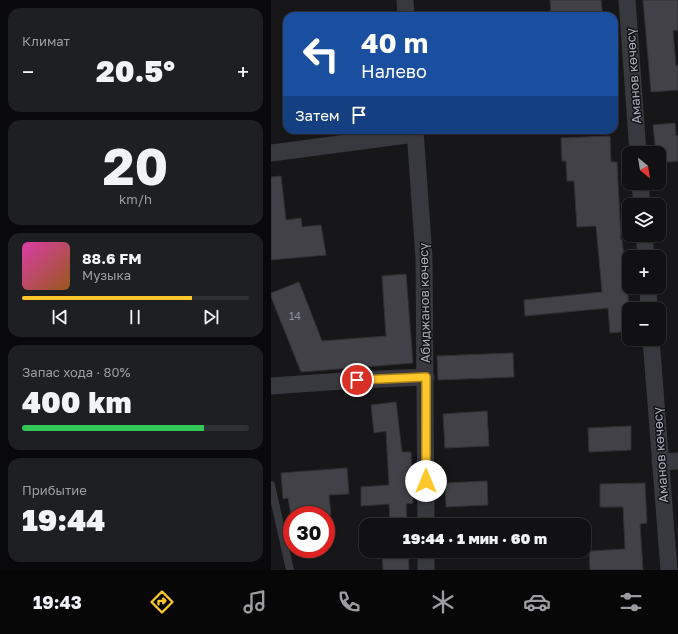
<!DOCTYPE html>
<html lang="ru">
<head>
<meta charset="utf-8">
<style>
	:root { --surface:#111114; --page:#1e1f22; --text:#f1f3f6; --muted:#9c9da0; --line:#303134; --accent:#ffc72a }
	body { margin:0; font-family:"Golos Text",sans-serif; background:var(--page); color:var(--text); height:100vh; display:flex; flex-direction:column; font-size:15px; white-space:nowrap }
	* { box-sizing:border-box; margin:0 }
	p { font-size:13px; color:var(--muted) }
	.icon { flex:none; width:22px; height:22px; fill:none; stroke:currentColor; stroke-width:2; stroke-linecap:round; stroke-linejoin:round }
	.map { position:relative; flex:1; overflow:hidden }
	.panel { display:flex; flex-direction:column; gap:8px; padding:8px; background:#09090b; width:271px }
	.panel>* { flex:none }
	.top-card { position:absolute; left:12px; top:12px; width:335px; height:122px; border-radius:12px; box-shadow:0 1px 3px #0004,0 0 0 1px var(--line); background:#1a4fa0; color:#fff; overflow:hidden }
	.needle { width:26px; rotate:150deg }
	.fabs { position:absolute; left:351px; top:146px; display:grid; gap:8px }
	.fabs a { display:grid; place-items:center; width:44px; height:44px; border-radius:8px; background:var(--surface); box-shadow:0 1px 3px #0004,0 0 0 1px var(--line); font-size:20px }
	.speed { position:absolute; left:12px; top:506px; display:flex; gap:8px; font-size:20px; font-weight:700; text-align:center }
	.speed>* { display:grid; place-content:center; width:52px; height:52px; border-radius:50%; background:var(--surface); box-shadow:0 1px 3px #0004,0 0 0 1px var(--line); line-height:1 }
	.speed .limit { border:6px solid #d22; background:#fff; color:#111 }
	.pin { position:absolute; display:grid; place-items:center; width:34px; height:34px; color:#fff; margin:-17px; border:2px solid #fff; border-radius:50%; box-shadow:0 1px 4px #0007 }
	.me { position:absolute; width:44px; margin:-22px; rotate:0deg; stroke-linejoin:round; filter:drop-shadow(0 0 3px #0008) }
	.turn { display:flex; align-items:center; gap:14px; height:84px; padding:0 12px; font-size:18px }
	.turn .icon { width:52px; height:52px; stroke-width:2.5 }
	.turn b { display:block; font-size:28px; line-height:34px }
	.then { display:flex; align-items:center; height:38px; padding:0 12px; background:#0003; gap:8px; font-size:15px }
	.big { font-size:30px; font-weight:800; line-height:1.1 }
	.panel .card { flex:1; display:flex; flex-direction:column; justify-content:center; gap:6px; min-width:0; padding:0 14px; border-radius:12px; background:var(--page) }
	.panel .dial { align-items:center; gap:0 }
	.dial b { font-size:52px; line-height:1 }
	.song { display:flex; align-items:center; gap:12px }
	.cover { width:48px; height:48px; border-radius:6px; background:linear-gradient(135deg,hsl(320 70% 55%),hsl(30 70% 35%)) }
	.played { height:4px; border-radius:2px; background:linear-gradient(90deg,var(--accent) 75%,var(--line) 75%) }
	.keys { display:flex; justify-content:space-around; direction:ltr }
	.heat { display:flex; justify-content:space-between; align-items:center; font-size:22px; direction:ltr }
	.charge { height:6px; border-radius:3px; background:linear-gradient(90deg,#34c759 80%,var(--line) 0) }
	.trip { position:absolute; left:88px; top:518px; width:232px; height:40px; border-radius:12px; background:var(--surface); box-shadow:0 1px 3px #0004,0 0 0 1px var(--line); font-weight:800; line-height:40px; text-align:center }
	.tabs { display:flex; height:64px; justify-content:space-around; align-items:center; background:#070708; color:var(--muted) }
	.tabs .icon { width:28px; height:28px }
	.tabs .active { color:var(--accent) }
	.tabs b { font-size:18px; color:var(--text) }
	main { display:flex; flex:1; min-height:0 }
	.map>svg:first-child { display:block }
</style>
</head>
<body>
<main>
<section class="panel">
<div class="card"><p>Климат</p>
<div class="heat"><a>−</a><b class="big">20.5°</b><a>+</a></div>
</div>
<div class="card dial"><b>20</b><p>km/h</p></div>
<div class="card">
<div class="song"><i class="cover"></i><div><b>88.6 FM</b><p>Музыка</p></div></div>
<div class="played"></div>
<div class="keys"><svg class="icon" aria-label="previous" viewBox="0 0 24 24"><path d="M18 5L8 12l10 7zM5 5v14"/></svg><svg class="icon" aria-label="pause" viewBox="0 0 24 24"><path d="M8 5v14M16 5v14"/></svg><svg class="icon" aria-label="next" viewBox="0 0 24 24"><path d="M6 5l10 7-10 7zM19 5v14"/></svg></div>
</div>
<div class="card"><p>Запас хода · 80%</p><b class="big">400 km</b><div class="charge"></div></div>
<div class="card"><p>Прибытие</p><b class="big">19:44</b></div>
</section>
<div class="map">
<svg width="407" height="570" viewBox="0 0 407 570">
	<rect width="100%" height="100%" fill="#17171a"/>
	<!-- building -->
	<path fill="#414147" stroke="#313136" d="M279 0H330L332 16H280Z
		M372 0H407V30L402 31 405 66 407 65V90L380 92Z
		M404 123 405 136 407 135V161L388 163V153H385L382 125Z
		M339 136 340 162H346L350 240 351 239 358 307V331L339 333 337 308 254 316 253 300 331 292 325 226 306 227 303 181H296L295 161H291L290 138Z
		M10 176 15 220 30 218 31 227 50 225 55 255 0 260V177Z
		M135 274 142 363 30 372 0 297V293L28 282 51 341 115 336 111 276Z
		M242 353 243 377 167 380 166 356Z
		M125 402 131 452H140L142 503 135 504 136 525H119L118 504 90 506V487L118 485 115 431 103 433 100 405Z
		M216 411 218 446 174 448 172 414Z
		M360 426V450L318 452 317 428Z
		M76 468 78 494 58 495 60 515H20L17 498 12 499 10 473Z
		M216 481 217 505 175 507 174 483Z
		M374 483 376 523 369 524 372 570H319L318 551 354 549 352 507H329V484Z
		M121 551H137L138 570H112L111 552Z"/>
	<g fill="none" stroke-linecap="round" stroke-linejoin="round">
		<!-- service -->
		<path stroke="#38383f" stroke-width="8" d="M0 485 19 570"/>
		<!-- minor -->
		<path stroke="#38383f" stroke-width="17" d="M134 0 135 16
			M356 0 367 153
			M144 130 153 258 155 525
			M0 153 144 134
			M369 183 371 205
			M373 235 375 257
			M377 287 378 309
			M380 339 398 570
			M0 386 86 380 155 377
			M389 462 407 461
			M155 551V570"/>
	</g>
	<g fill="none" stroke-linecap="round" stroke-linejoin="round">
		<!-- route casing -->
		<g stroke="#a6811b" stroke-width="10">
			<path id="route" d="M86 380 155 377V481"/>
		</g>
		<!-- route -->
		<use href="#route" stroke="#ffc72a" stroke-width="7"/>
	</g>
	<g text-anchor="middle" stroke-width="3" stroke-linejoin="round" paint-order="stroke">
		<!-- number labels -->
		<g font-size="11" fill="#8e919e">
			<text x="24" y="320">14</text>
		</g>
		<!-- street labels -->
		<g font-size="13" fill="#a8acbb" stroke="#121215">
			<text transform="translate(362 76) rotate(-94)" y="5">Аманов көчөсү</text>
			<text transform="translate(153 303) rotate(-91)" y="5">Абиджанов көчөсү</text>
			<text transform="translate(389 455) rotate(-94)" y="5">Аманов көчөсү</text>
		</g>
	</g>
</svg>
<div class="fabs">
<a><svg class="needle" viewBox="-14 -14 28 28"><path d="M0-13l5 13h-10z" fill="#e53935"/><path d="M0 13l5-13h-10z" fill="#9c9da0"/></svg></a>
<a><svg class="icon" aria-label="layers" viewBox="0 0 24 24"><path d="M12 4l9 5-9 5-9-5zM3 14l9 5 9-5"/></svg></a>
<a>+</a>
<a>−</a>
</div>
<div class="speed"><div class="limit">30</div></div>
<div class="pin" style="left:86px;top:380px;background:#d93025"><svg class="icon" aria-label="arrive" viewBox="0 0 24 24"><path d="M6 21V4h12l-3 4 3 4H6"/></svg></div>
<svg class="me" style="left:155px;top:481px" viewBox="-20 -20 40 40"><circle r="19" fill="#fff"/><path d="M0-13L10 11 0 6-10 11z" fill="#ffc72a"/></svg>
<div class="trip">19:44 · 1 мин · 60 m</div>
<div class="top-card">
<div class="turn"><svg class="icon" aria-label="left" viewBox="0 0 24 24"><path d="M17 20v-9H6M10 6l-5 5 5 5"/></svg><div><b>40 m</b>Налево</div></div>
<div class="then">Затем<svg class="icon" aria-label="arrive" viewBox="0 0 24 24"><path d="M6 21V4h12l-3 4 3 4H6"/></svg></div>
</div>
</div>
</main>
<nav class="tabs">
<b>19:43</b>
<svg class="icon active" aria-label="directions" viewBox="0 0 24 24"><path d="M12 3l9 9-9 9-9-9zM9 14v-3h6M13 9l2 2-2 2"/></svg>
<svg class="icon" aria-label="music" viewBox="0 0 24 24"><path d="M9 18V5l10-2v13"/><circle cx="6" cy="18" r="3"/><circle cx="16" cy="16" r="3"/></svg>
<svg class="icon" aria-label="phone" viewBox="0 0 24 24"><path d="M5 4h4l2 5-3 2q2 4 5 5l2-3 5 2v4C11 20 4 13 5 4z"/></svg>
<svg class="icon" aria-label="climate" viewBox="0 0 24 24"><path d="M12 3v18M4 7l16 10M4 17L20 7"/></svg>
<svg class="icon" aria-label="car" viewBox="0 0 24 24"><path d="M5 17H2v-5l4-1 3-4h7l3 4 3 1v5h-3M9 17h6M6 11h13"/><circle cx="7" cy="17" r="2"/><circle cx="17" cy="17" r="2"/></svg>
<svg class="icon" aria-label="filters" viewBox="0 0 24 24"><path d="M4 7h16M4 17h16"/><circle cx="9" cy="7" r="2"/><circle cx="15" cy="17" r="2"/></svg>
</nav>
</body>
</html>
